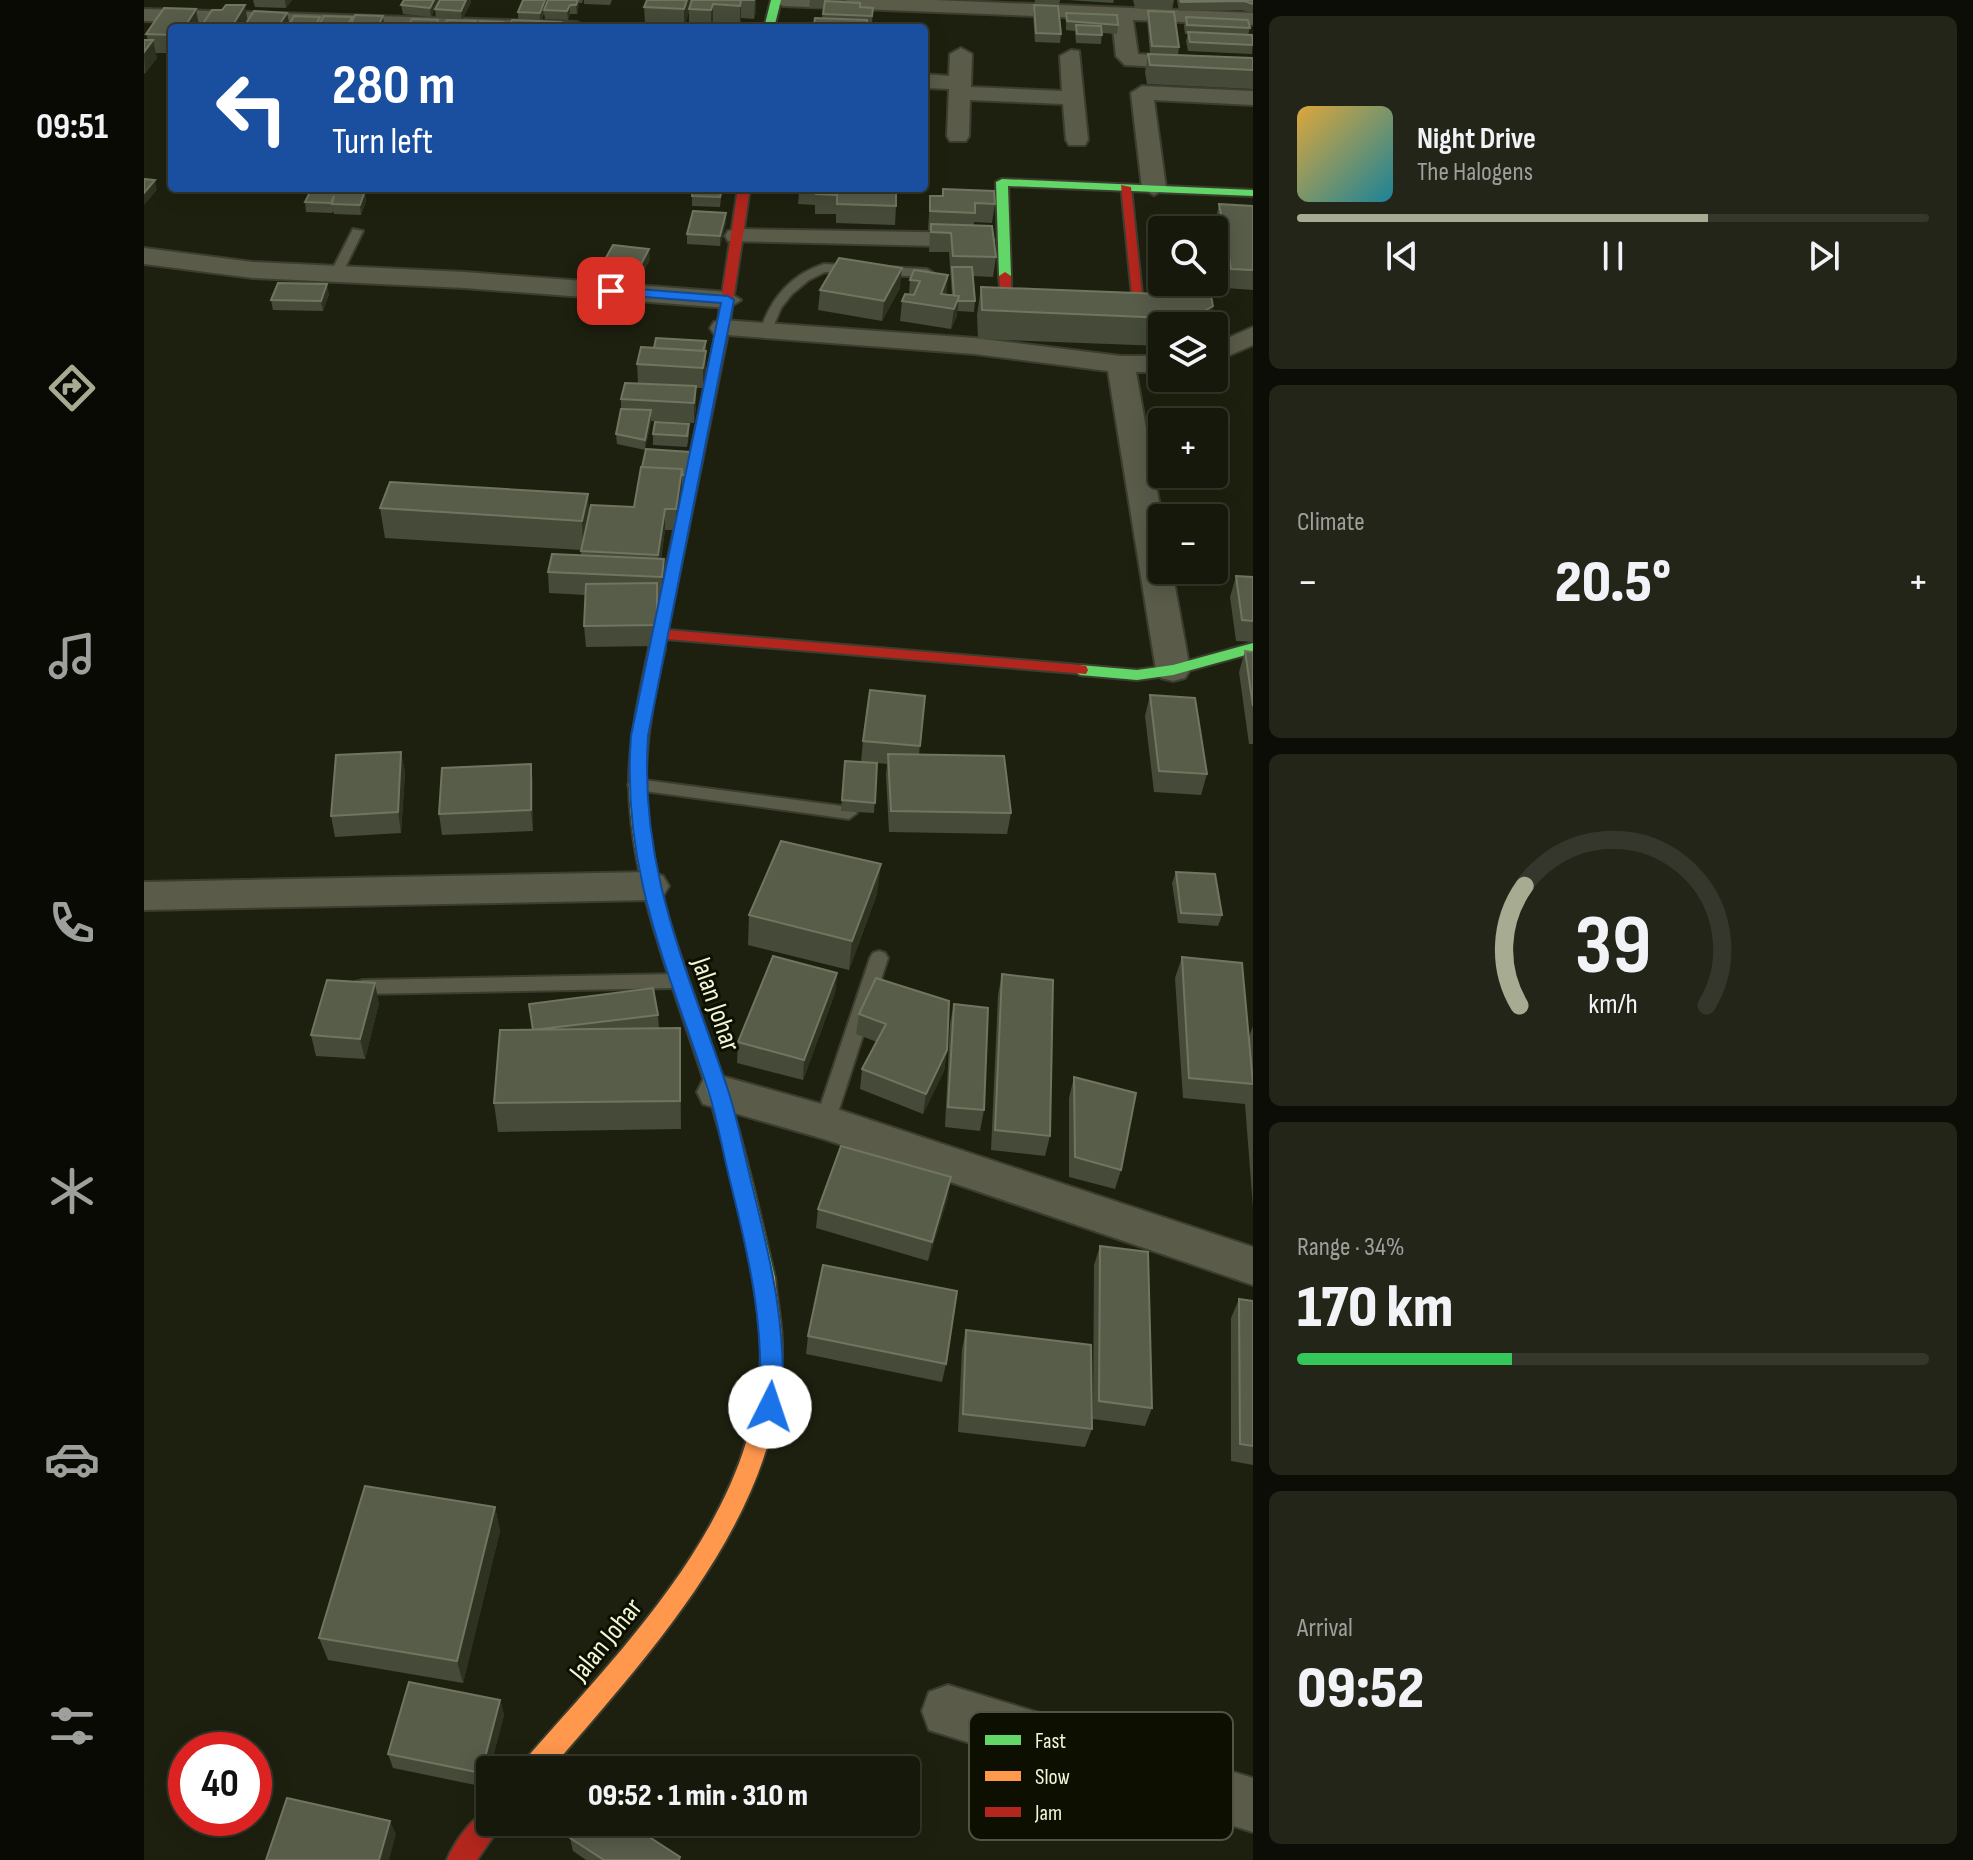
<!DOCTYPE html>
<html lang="en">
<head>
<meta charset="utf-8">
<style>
	:root { --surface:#16180b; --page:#232519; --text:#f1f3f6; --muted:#9ea09d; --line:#35372c; --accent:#a7ab91 }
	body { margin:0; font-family:"Sofia Sans Condensed",sans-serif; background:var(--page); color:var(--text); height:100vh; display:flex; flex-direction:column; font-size:30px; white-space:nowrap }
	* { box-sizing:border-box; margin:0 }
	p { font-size:26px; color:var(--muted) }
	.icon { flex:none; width:44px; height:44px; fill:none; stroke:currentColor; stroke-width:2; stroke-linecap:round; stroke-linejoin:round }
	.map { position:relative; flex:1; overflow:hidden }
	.sheet { display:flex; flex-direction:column; gap:16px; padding:16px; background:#0c0d06; width:720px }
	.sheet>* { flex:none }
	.hud { position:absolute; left:24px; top:24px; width:760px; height:168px; border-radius:8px; box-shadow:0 4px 20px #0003,0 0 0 2px var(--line); background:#1a4fa0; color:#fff; overflow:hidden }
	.controls { position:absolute; left:1004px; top:216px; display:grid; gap:16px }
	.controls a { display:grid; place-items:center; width:80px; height:80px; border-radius:8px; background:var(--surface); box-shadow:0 4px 20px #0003,0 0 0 2px var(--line); font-size:40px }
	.speed { position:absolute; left:24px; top:1732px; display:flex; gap:16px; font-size:40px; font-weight:700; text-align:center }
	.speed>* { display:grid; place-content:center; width:104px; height:104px; border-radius:50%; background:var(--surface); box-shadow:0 4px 20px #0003,0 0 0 2px var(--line); line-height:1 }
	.speed .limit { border:12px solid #d22; background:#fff; color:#111 }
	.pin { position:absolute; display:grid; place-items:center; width:68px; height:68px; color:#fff; margin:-34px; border-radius:16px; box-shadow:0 4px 12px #0006 }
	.me { position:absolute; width:88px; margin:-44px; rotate:4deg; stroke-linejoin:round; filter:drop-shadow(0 0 6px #0008) }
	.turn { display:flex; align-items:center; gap:28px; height:168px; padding:0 32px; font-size:36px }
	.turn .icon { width:104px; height:104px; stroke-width:2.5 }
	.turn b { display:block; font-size:56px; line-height:68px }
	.big { font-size:60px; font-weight:800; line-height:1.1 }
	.sheet .tile { flex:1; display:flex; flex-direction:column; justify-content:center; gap:12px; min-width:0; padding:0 28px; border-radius:12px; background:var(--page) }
	.sheet .dial { align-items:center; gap:0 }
	.dial svg { height:208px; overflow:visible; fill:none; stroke:var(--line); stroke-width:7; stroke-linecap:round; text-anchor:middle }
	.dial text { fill:var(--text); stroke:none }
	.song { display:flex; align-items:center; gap:24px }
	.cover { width:96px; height:96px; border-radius:12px; background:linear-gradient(135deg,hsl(40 70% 55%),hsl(190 70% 35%)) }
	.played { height:8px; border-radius:4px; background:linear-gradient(90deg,var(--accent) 65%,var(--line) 65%) }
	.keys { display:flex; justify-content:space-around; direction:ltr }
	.heat { display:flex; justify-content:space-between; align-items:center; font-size:44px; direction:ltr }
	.charge { height:12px; border-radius:6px; background:linear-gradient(90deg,#34c759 34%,var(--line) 0) }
	.trip { position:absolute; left:332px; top:1756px; width:444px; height:80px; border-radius:8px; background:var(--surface); box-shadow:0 4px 20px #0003,0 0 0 2px var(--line); font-weight:800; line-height:80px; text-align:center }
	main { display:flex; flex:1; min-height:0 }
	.tab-bar { display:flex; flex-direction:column; width:144px; justify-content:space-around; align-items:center; background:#090a04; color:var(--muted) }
	.tab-bar .icon { width:56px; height:56px }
	.tab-bar .on { color:var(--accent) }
	.tab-bar b { font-size:36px; color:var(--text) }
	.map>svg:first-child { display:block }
</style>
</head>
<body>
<main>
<nav class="tab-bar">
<b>09:51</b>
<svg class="icon on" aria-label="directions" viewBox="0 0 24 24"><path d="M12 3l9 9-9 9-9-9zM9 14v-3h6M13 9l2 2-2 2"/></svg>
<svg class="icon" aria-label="music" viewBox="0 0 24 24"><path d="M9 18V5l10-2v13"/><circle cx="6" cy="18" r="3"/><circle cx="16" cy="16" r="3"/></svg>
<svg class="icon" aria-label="phone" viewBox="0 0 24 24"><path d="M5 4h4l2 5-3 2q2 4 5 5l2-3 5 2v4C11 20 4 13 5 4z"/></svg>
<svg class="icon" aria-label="climate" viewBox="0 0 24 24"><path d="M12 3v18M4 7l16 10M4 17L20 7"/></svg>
<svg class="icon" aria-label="car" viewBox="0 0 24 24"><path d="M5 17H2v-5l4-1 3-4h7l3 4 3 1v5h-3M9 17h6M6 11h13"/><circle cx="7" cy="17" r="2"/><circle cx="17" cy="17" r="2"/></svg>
<svg class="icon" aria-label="filters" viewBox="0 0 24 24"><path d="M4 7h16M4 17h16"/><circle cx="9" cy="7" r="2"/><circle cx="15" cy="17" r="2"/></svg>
</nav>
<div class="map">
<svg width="1109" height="1860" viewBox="0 0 1109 1860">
	<rect width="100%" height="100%" fill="#1e200f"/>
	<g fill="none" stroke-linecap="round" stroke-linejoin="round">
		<!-- lane casing -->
		<g stroke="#3b3d2f" stroke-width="4">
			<path id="lane" d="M209 229 219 231 198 274 188 277 186 274Z
				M680 264 783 269 789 273 783 277 681 272 665 280 648 294 637 308 627 332H619L617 329C627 298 648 274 680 264Z
				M492 779 705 807 713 813 705 819 486 789 484 785 486 781Z
				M735 951 741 953 744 958 691 1122 688 1128 681 1130 674 1128 671 1122 726 958 729 953Z
				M533 974 540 976 542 981 540 986 533 988 219 994 212 992 210 987 212 982 219 980Z"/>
		</g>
		<!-- street casing -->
		<g stroke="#3b3d2f" stroke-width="4">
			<path id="street" d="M629 0H791L1109 13V25L989 20 994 54 1109 60V72L981 65 972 56 968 19 639 6Z
				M0 9 433 22 443 28H226L0 21Z
				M817 48 828 54 827 87 918 91 916 56 927 50 935 51 944 140 941 145H925L922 140 919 104 826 100 825 136 822 141H806L803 136 805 89 780 88V74L805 76 806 54Z
				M998 86 1109 91V105L1010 100 1022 188 1010 195 998 188 987 93Z
				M593 229 838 233 850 240 838 247 584 241 581 236 584 231Z
				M0 248 109 262 321 272 584 292 597 300 584 308 321 288 109 278 0 264Z
				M579 320 831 338 977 356H1018V372H992L1018 518V570H1028L1046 670 1041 678 1029 681 1017 678 1012 670 964 371 831 354 570 334 566 328 570 322Z
				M1109 327V345L1070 362V344Z
				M506 872 519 876 525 886 519 896 506 900 0 910V882Z
				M574 1075 681 1105 1109 1247V1285L680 1139 559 1104 553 1092 559 1080Z
				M804 1685 1109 1778V1832L785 1730 778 1711 785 1692Z"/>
		</g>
		<!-- fast casing -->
		<g stroke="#3b3d2f" stroke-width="4">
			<path id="fast" d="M627 0H637L630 28H620Z
				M858 179 1109 190V196L864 186 867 276 861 280 855 276 852 182Z
				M513 643 521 648C511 692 502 734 502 780 503 885 548 985 581 1084 601 1148 616 1213 631 1278L627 1285 620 1287 613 1285 609 1278C596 1213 582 1147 561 1084 530 985 485 885 485 779 486 734 496 692 505 648Z
				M1109 643V653L1029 675 993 680 936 675 928 670 936 665 993 670 1029 665Z"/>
		</g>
		<!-- slow casing -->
		<g stroke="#3b3d2f" stroke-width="4">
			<path id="slow" d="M620 1269 627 1271 631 1278C633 1302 639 1327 638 1351 638 1514 505 1654 406 1770H376L380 1761C480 1646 615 1515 617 1351 617 1327 612 1302 609 1278L613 1271Z"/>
		</g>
		<!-- jam casing -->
		<g stroke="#3b3d2f" stroke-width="4">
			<path id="jam" d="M977 185 987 187 999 303 857 297 855 276 861 272 867 276V291L988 296Z
				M594 188H606L585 328 524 630 936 665 942 666 944 670 942 674 522 639 518 651H508L505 648 573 328Z
				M346 1809V1822H359L333 1860H303C310 1843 328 1816 346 1809Z"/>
		</g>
		<!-- lane -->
		<use href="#lane" fill="#5a5c49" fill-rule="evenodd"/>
		<!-- street -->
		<use href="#street" fill="#5a5c49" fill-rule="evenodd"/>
		<!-- fast -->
		<use href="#fast" fill="#63d668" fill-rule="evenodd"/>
		<!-- slow -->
		<use href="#slow" fill="#ff974d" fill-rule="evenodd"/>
		<!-- jam -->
		<use href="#jam" fill="#b3261e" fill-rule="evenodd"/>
	</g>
	<!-- wall -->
	<path fill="#454b38" d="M107 0H148L142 8 111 7 109 0Z
		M296 0H327V2L318 20 292 18 291 9Z
		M379 0H403V2L404 0H439L438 3H435L433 14H426L424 20 401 19 400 13 397 21 374 20V12Z
		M440 0H468L466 5 440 4Z
		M503 0H612V12L610 19 597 18 596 23 569 22 567 28 545 27V12L540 26 501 24 500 7Z
		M666 0H703V2L716 7 729 8 728 25 739 28H670L671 18H678L680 8H665Z
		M891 0H916L915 6 917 34 916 43 891 42 889 14Z
		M924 0H970L969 3Z
		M989 0H1030L1028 10 991 8Z
		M1033 0H1109V10L1108 13 1098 10 1035 11Z
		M295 1 287 17 259 14 257 5Z
		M52 9 56 27 28 28V53H11L13 58 0 74V40H4L2 34Z
		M1004 11 1035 47 1034 55 1109 58V89L1003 84 1001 72 1004 54H1006L1003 20Z
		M922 13 974 25 973 34 958 33 957 44 932 43 931 31 922 30Z
		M1042 17 1106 28 1104 35 1109 42 1108 54 1044 51 1042 41 1044 34H1041L1040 26Z
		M128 188H155L152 194 129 192Z
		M187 188H224L221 193 222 201 217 215 190 214 189 211 188 213 162 212 161 202 187 190Z
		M651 188H752V206L751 225 692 223V214H671V205L654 204 655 192H651Z
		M799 189 851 204 848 223 830 222V225L852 257 849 277 828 276 831 301 830 312 813 311V316L807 329 756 321 758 301 765 294 766 280 804 275 802 295H808L805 252H785L786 230H784L785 215 786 196H798Z
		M578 190 576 207 548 206V196Z
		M1075 204 1109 206V290L1082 288 1071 223Z
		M582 223 576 246 543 244V234Z
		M506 259 496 278 459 274V263Z
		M837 287 1069 306 1064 326H1018V346L834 339 833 315Z
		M756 288 738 321 674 310 676 290Z
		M185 294 179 311 129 310 127 300Z
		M562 341V371L559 388H552V407L550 423 507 421 501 450 473 444 472 434 477 409V399L494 384 493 364 510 348Z
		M545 424V435L543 447 509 445V434Z
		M546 452V462L542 485H538L532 530H521L517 559 520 580 518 598H513V646L442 647 440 626 441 595 405 593 404 572 437 555V550L241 538 236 508 445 511 490 507Z
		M1092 576 1109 577V642L1092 641 1086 597Z
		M1101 651 1109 652V744H1105L1095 672Z
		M1006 695 1063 774 1057 795 1010 792 1001 716Z
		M781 696 775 754 867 813 863 834 745 832 742 775 743 764 733 763 730 813 697 811 701 761 717 762 719 741Z
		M257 752 261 773 257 833 191 837 187 816Z
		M387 764 389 785V831L298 835 295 814Z
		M1032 872 1078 915 1074 926 1034 923 1028 883Z
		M733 894 705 970 604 945 605 915Z
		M1038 957 1105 1037 1109 1026V1208L1101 1104 1039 1098 1031 978Z
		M693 973 691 993 659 1080 593 1063 594 1042Z
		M858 974 906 1136 901 1156 847 1150 854 995Z
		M732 978 803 1050 800 1071 779 1114 716 1089 718 1069 733 1042 712 1034 715 1014Z
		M235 1003 221 1059 172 1056 167 1035Z
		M810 1004 840 1110 836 1131 801 1127 806 1024Z
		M514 1015 515 1028H536L537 1129 354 1132 350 1103 388 1030Z
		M930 1077 977 1170 971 1189 925 1177V1098Z
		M804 1197 784 1261 672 1228 674 1209Z
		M956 1246 1008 1408 1001 1426 949 1419 950 1265Z
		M1095 1299 1109 1301V1465L1087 1461V1318Z
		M822 1330 948 1429 941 1447 814 1432 818 1349Z
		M664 1336 802 1364 798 1382 662 1354Z
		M351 1507 356 1531 319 1683 184 1660 175 1638Z
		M356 1700 360 1715 341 1787 249 1768 244 1754Z
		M426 1838 536 1857V1860H442L429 1851Z"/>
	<!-- shaded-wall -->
	<path fill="#2e3220" d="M141 0H148L142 8Z
		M290 0H295V1L287 17 286 8Z
		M322 0H327V2L318 20 317 11Z
		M401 0H403V5L400 10 396 22V13Z
		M434 0H435V5L433 14 432 5Z
		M543 0H546V9L540 26V9Z
		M597 0V18L596 23V6Z
		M611 0H612V12L610 19Z
		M569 4V22L567 28V10Z
		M101 5 104 23 101 28H87Z
		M426 5V14L424 20 423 11Z
		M52 9 55 28H40Z
		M143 13 145 22 141 28H133Z
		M239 16 240 25 238 28H233Z
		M9 40 13 58 1 74 0 52Z
		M11 180 13 190 0 205V193Z
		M218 188H224L221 193 222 201 217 215 216 205 219 197Z
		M582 213V223L576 246V236Z
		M505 249 506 259 496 278 495 268Z
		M758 268 756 288 738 321 740 301Z
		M804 275 802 295 797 294Z
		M183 284 185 294 179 311 177 301Z
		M815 296 813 316 807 329 810 309Z
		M1069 306 1064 326H1045L1047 319Z
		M562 351V371L559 388V368Z
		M552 386V407L550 423V403Z
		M507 410V421L501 450V440Z
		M546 452V462L542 485V475Z
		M538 469V489L532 530V509Z
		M444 494 446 523 439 550 438 521Z
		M521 509V530L514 576V555Z
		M520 559V580L518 598V577Z
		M257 752 261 773 257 833 254 812Z
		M387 764 389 785V831L387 810Z
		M737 864 733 894 705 970 708 941Z
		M693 973 691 993 659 1080 660 1060Z
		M231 983 235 1003 221 1059 216 1039Z
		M803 1050 800 1071 779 1114 782 1094Z
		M807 1177 804 1197 784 1261 788 1242Z
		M351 1507 356 1531 319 1683 313 1661Z
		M356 1700 360 1715 341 1787 337 1773Z
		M246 1821 252 1834 245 1860H235Z"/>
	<!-- building -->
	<path fill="#575d49" stroke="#70755f" stroke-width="2" d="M260 0H290L286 8 257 5Z
		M296 0H322L317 11 291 9Z
		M379 0H401L396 13 374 12Z
		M404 0H434L432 5H426L423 11 400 10Z
		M503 0H543L540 9 500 7Z
		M548 0H611H597L596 6 569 4 567 10 545 9Z
		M1036 0H1109V4L1100 1 1037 2Z
		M681 1 716 3V7L729 8 728 16 679 14Z
		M82 5H101L87 28H56L68 10H78Z
		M890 5 914 6 917 34 892 33Z
		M20 8 52 9 40 28H28V35L2 34Z
		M110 11 143 13 133 28H99Z
		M1004 11 1030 12 1035 47 1008 46Z
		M922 13 973 15 974 25 923 21Z
		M211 15 239 16 233 28H205Z
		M150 16 176 17 170 28H143Z
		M180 16 208 17 202 28H173Z
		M1042 17 1104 20 1106 28 1043 25Z
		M671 18 723 20V26L670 24Z
		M268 19 294 20 291 28H263Z
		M303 20 332 21 328 28H299Z
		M368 20 417 22 415 28H386L387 26 386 28H364Z
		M336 21 358 22 355 28H332Z
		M423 23 478 26 477 28H421Z
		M704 25 739 26V28H704Z
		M932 25 957 26 958 35 933 34Z
		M494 26 518 27 494 28Z
		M1044 32 1108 35 1109 45 1046 42Z
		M0 40H9L0 52Z
		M1004 54 1109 58V70L1006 65Z
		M0 179 11 180 0 193Z
		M672 188H752V206L693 204V195L672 194Z
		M549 189 578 190 576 197 548 196Z
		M799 189 850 191 851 204 831 203V213L786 211V196H799Z
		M167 190 221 191 216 205 188 204 190 196 187 203 161 202Z
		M1075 204 1109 206V270L1087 269Z
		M549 211 582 213 576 236 543 234Z
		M787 224 848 226 852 257 809 256 807 233 787 232Z
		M469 245 505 249 495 268 459 263Z
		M695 258 758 268 740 301 676 290Z
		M808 267H828L831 301H814L815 296H810Z
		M770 270 804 275 797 294 815 296 810 309 758 301 761 294 770 295 776 281 766 280Z
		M134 283 183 284 177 301 127 300Z
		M837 287 1067 296 1069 306 1047 319 838 310Z
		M512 338 562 341 559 351 510 348Z
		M497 347 562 351 559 368 493 364Z
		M481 383 552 386 550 403 477 399Z
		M477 409 507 410 501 440 472 434Z
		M511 422 545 424 543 436 509 434Z
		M502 449 546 452 542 475H538V469L498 467Z
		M497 467 538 469 532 509H521L514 555 437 551 447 505 490 507Z
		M246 482 444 494 438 521 236 508Z
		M408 554 520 559 518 577 404 572Z
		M1092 576 1109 577V621L1098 620Z
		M513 583V625L440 626 442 584Z
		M1101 651 1109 652V706Z
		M726 690 781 696 776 746 719 741Z
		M1006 695 1051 698 1063 774 1015 771Z
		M257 752 254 812 187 816 192 755Z
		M744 754 860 756 867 813 747 811Z
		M701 761 733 763 731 803 698 800Z
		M387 764V810L295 814 298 768Z
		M637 841 737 864 708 941 605 915Z
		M1032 872 1071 874 1078 915 1037 913Z
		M629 956 693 973 660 1060 594 1042Z
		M1038 957 1098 963 1109 1084 1045 1078Z
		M858 974 909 980 906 1136 851 1130Z
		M732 978 805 1001 803 1050 782 1094 718 1069 742 1024 715 1014Z
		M183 980 231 983 216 1039 167 1035Z
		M509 988 514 1015 389 1030 385 1004Z
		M810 1004 844 1008 840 1110 804 1107Z
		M536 1028V1101L350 1103 356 1030Z
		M930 1077 992 1093 977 1170 931 1157Z
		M697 1146 807 1177 788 1242 674 1209Z
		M956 1246 1004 1252 1008 1408 955 1401Z
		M679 1265 813 1291 802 1364 664 1336Z
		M1095 1299 1109 1301V1446L1096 1444Z
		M822 1330 947 1345 948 1429 819 1414Z
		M221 1486 351 1507 313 1661 175 1638Z
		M265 1682 356 1700 337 1773 244 1754Z
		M143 1798 246 1821 235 1860H122Z
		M436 1822H482L536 1857 535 1860H460L426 1838Z"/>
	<!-- route -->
	<path fill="#1a73e8" stroke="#114b97" stroke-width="2" d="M467 287 584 296 590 300 504 736C495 870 543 968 584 1090 594 1121 600 1153 608 1185 627 1261 643 1327 638 1407L634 1414 626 1417 618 1414 615 1407C621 1328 606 1261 587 1185 579 1154 574 1121 564 1090 524 968 477 870 487 736L577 303 463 294 461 291Z"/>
	<g text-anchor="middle" stroke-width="6" stroke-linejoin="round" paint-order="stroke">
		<!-- street labels -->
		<g font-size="28" fill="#f1f6d7" stroke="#0d0f00">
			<text transform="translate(573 1004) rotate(71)" y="10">Jalan Johar</text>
			<text transform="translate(461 1639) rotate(-51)" y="10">Jalan Johar</text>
		</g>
	</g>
	<!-- legend -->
	<rect x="825" y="1712" width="264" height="128" rx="12" fill="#0d0f00" stroke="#515440" stroke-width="2"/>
	<rect x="841" y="1735" width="36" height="10" fill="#63d668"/>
	<rect x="841" y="1771" width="36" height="10" fill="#ff974d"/>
	<rect x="841" y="1807" width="36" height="10" fill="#b3261e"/>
	<g font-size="22" fill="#f1f6d7">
		<text x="891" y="1748">Fast</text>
		<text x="891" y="1784">Slow</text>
		<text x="891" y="1820">Jam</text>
	</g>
</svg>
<div class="controls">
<a><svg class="icon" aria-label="search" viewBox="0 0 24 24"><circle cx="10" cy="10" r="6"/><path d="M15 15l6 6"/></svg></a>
<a><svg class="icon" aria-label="layers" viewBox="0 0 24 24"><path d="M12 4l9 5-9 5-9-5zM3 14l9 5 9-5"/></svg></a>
<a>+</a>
<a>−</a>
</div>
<div class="speed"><div class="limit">40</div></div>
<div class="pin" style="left:467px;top:291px;background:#d93025"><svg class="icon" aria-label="arrive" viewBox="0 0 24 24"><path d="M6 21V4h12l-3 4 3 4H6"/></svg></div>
<svg class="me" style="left:626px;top:1407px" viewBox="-20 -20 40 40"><circle r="19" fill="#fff"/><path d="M0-13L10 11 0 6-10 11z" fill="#1a73e8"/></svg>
<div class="trip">09:52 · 1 min · 310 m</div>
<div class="hud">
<div class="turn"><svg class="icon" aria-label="left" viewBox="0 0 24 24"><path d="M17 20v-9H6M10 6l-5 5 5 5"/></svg><div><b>280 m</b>Turn left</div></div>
</div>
</div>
<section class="sheet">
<div class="tile">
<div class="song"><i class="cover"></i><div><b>Night Drive</b><p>The Halogens</p></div></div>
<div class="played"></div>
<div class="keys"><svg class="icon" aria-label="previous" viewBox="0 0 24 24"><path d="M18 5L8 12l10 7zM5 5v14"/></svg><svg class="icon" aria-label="pause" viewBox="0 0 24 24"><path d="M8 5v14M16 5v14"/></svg><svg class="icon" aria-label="next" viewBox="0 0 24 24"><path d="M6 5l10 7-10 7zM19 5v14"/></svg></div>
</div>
<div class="tile"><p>Climate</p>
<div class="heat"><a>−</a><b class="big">20.5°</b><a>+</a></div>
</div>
<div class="tile dial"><svg viewBox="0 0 100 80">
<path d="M14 69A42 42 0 1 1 86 69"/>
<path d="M14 69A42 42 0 0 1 16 23" stroke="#a7ab91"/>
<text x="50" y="56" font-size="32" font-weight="700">39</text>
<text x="50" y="72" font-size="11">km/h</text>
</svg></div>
<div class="tile"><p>Range · 34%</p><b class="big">170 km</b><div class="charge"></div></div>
<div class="tile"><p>Arrival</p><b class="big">09:52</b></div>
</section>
</main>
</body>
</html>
